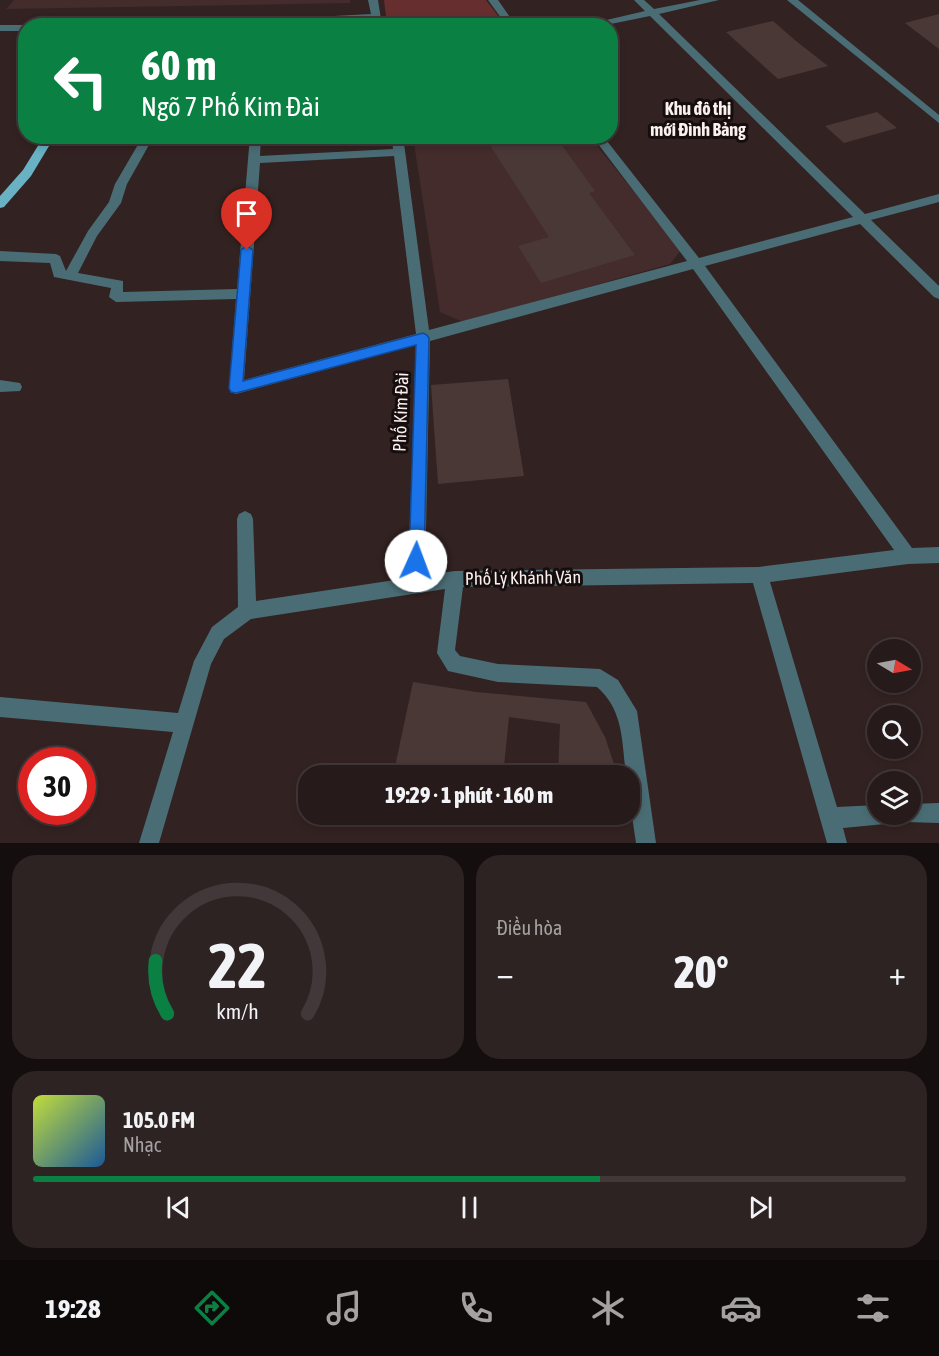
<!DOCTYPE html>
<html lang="vi">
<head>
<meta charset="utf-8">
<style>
	:root { --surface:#261a1a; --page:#2e2323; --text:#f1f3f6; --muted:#a4a1a2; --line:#423839; --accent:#0b8043 }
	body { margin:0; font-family:"Asap Condensed",sans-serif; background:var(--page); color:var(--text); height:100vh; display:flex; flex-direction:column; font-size:22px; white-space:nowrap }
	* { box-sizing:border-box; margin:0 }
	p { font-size:20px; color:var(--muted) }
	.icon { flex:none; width:33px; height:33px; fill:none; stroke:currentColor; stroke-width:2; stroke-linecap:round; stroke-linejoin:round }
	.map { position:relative; height:843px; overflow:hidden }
	.panel { display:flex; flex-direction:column; gap:12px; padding:12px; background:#150e0e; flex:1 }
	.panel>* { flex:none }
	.hud { position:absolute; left:18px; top:18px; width:600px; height:126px; border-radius:24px; box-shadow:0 3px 9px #0003,0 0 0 2px var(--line); background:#0b8043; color:#fff; overflow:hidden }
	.needle { width:39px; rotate:100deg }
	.tools { position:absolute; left:867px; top:639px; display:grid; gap:12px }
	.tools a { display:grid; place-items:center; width:54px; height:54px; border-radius:50%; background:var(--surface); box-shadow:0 3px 9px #0003,0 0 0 2px var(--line); font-size:30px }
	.speed { position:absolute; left:18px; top:747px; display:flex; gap:12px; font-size:30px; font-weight:700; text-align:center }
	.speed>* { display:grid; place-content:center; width:78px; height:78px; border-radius:50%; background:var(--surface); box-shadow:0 3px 9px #0003,0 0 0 2px var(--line); line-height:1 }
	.speed .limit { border:9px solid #d22; background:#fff; color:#111 }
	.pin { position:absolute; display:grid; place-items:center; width:51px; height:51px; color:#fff; margin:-62px -26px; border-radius:50% 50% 50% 0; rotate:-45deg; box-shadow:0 0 6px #0007 }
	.pin .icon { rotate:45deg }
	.me { position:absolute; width:66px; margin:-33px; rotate:2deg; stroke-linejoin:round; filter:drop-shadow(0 0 4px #0008) }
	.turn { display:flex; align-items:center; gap:21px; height:126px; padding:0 24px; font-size:27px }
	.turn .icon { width:78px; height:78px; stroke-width:2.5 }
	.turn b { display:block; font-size:42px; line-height:51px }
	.big { font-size:45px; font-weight:800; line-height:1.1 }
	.panel .widget { flex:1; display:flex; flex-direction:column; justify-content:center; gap:9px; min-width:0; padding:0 21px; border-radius:24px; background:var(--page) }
	.panel .dial { align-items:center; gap:0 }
	.dial svg { height:156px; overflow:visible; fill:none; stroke:var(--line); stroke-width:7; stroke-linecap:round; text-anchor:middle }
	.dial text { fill:var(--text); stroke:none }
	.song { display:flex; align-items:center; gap:18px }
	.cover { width:72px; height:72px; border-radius:9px; background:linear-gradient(135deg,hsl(70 70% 55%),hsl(210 70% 35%)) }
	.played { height:6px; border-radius:3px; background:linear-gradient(90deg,var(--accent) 65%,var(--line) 65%) }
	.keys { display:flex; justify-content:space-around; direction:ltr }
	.heat { display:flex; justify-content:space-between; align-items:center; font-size:33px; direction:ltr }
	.panel .tiles { flex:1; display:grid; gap:12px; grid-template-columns:1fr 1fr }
	.widget:last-child { grid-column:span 2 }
	.trip { position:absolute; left:298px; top:765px; width:342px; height:60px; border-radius:24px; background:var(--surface); box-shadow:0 3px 9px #0003,0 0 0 2px var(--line); font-weight:800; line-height:60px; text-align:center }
	.dock { display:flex; height:96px; justify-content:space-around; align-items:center; background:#0f0a0a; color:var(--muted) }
	.dock .icon { width:42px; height:42px }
	.dock .on { color:var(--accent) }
	.dock b { font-size:27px; color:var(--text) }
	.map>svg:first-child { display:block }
</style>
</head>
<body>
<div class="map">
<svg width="939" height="843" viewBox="0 0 939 843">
	<rect width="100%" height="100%" fill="#322"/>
	<!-- built -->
	<path fill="#432c2b" d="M14 0H350V3L6 9Z
		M413 137H590L681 250 670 264 463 322 440 312Z"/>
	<!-- green -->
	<path fill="#662e2f" d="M384 0H486L505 25H387Z"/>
	<!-- building -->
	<path fill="#4a3837" d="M939 14V49L905 23Z
		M773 21 796 41 828 66 778 79 726 32Z
		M877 112 897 128 844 143 825 126Z
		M484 136H555L595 191 589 193 635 255 541 283 518 246 549 237Z
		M508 379 524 476 438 484 431 385Z
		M413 682 476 692 586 702 605 737 614 764 613 776H558L560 724 509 717 503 776H393Z"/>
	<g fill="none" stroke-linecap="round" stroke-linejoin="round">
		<!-- minor -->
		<path fill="#4a6d75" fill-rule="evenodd" d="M368 0H378L382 26H372L371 20 266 26H198L202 23 371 14Z
			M488 0H498L516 26H507Z
			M634 0H644L654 9 700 0H719L659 14 865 214 939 194V202L871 220 939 286V299L934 297 860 224 705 266 912 548 939 547V563L908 564 770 582 837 807 878 805V814H910V804L939 803V823L906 822 843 828 847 843H827L753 583 463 587 455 650 460 656 498 664 600 669 618 680 637 711 656 843H636L630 803V776H626C622 743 624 710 597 687L498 682 448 671 437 653 445 589 251 619 224 639 211 664 159 843H139L173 732 0 717V697L178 713 194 661 212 627 238 607 237 519 239 514 245 511 251 514 253 519 256 601 408 578 416 345 236 394 231 392 229 388 236 299 116 302 109 297 111 288 54 277 50 263 0 261V251L56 254 60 256 66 271 88 231 109 202 115 184 143 136H154L127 184 121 203 97 236 78 273 123 281V292L237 289 250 136H261L260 156 393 149 392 136H403L429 330 687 261 592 136H603L699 258 853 217 650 16 601 26H581L645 11ZM394 156 416 334 244 380 260 163ZM693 269 894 550 759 567 455 571 425 575 430 341Z
			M787 0H798L939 115V123Z
			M0 25H26L27 26 26 31H0Z
			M0 380 20 383 22 387 20 391 0 392Z"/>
		<!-- major -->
		<path fill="#68b2c3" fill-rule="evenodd" d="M44 136H55L31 176 4 207 0 208V196L23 170Z"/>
	</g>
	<!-- route -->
	<path fill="#1a73e8" stroke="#114b97" stroke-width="1.5" d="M247 246 253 250 243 381 423 333 427 335 429 338 424 561 422 566 416 568 411 566 409 561 416 345 236 393 231 392 229 388 241 250Z"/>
	<g text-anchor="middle" stroke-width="6" stroke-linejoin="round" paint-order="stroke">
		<!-- far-quarter labels -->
		<g font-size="18" font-weight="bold" fill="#fcf0ef" stroke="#160e0e">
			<text x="698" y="115">Khu đô thị<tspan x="698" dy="21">mới Đình Bảng</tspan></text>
		</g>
		<!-- street labels -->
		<g font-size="18" fill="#fcf0ef" stroke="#160e0e">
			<text transform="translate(401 412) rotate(-88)" y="6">Phố Kim Đài</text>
			<text transform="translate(523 578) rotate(-1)" y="6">Phố Lý Khánh Văn</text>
		</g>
	</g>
</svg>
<div class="tools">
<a><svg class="needle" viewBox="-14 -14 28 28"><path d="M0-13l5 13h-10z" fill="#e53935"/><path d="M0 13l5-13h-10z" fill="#a4a1a2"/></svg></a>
<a><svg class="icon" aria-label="search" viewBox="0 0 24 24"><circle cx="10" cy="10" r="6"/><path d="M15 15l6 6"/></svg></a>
<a><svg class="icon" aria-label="layers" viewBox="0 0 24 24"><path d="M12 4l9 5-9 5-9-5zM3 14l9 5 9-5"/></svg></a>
</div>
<div class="speed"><div class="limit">30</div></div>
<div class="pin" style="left:247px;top:250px;background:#d93025"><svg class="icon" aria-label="arrive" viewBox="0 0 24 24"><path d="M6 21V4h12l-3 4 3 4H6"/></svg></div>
<svg class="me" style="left:416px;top:561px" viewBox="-20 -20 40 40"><circle r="19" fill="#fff"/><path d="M0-13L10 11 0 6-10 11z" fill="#1a73e8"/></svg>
<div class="trip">19:29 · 1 phút · 160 m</div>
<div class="hud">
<div class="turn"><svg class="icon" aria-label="left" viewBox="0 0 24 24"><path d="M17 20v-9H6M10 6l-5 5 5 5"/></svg><div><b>60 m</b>Ngõ 7 Phố Kim Đài</div></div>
</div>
</div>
<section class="panel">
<div class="tiles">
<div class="widget dial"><svg viewBox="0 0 100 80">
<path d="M14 69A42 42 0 1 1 86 69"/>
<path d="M14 69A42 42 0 0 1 8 42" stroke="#0b8043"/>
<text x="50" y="56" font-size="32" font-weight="700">22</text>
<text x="50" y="72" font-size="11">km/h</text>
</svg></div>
<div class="widget"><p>Điều hòa</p>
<div class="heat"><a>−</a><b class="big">20°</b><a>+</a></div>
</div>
<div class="widget">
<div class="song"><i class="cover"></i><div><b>105.0 FM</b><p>Nhạc</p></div></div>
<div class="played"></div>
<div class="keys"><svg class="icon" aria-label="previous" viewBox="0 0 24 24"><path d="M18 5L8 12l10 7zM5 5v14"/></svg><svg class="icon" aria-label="pause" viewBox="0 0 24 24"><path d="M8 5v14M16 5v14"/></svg><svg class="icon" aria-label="next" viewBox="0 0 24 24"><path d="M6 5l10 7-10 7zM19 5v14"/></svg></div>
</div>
</div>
</section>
<nav class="dock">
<b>19:28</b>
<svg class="icon on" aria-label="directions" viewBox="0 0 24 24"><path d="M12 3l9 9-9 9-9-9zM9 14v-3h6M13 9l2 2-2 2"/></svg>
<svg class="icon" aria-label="music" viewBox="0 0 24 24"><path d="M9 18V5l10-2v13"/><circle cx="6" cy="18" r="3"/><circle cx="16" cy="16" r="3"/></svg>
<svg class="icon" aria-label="phone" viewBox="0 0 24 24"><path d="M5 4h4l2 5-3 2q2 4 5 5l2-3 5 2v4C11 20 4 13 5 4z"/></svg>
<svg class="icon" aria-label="climate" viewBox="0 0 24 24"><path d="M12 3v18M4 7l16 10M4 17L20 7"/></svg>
<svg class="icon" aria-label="car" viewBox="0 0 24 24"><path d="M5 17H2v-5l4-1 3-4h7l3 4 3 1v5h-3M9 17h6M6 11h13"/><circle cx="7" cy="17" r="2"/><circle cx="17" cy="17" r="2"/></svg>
<svg class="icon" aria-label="filters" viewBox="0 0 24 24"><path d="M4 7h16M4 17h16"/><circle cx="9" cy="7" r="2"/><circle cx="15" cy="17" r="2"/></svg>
</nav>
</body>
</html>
